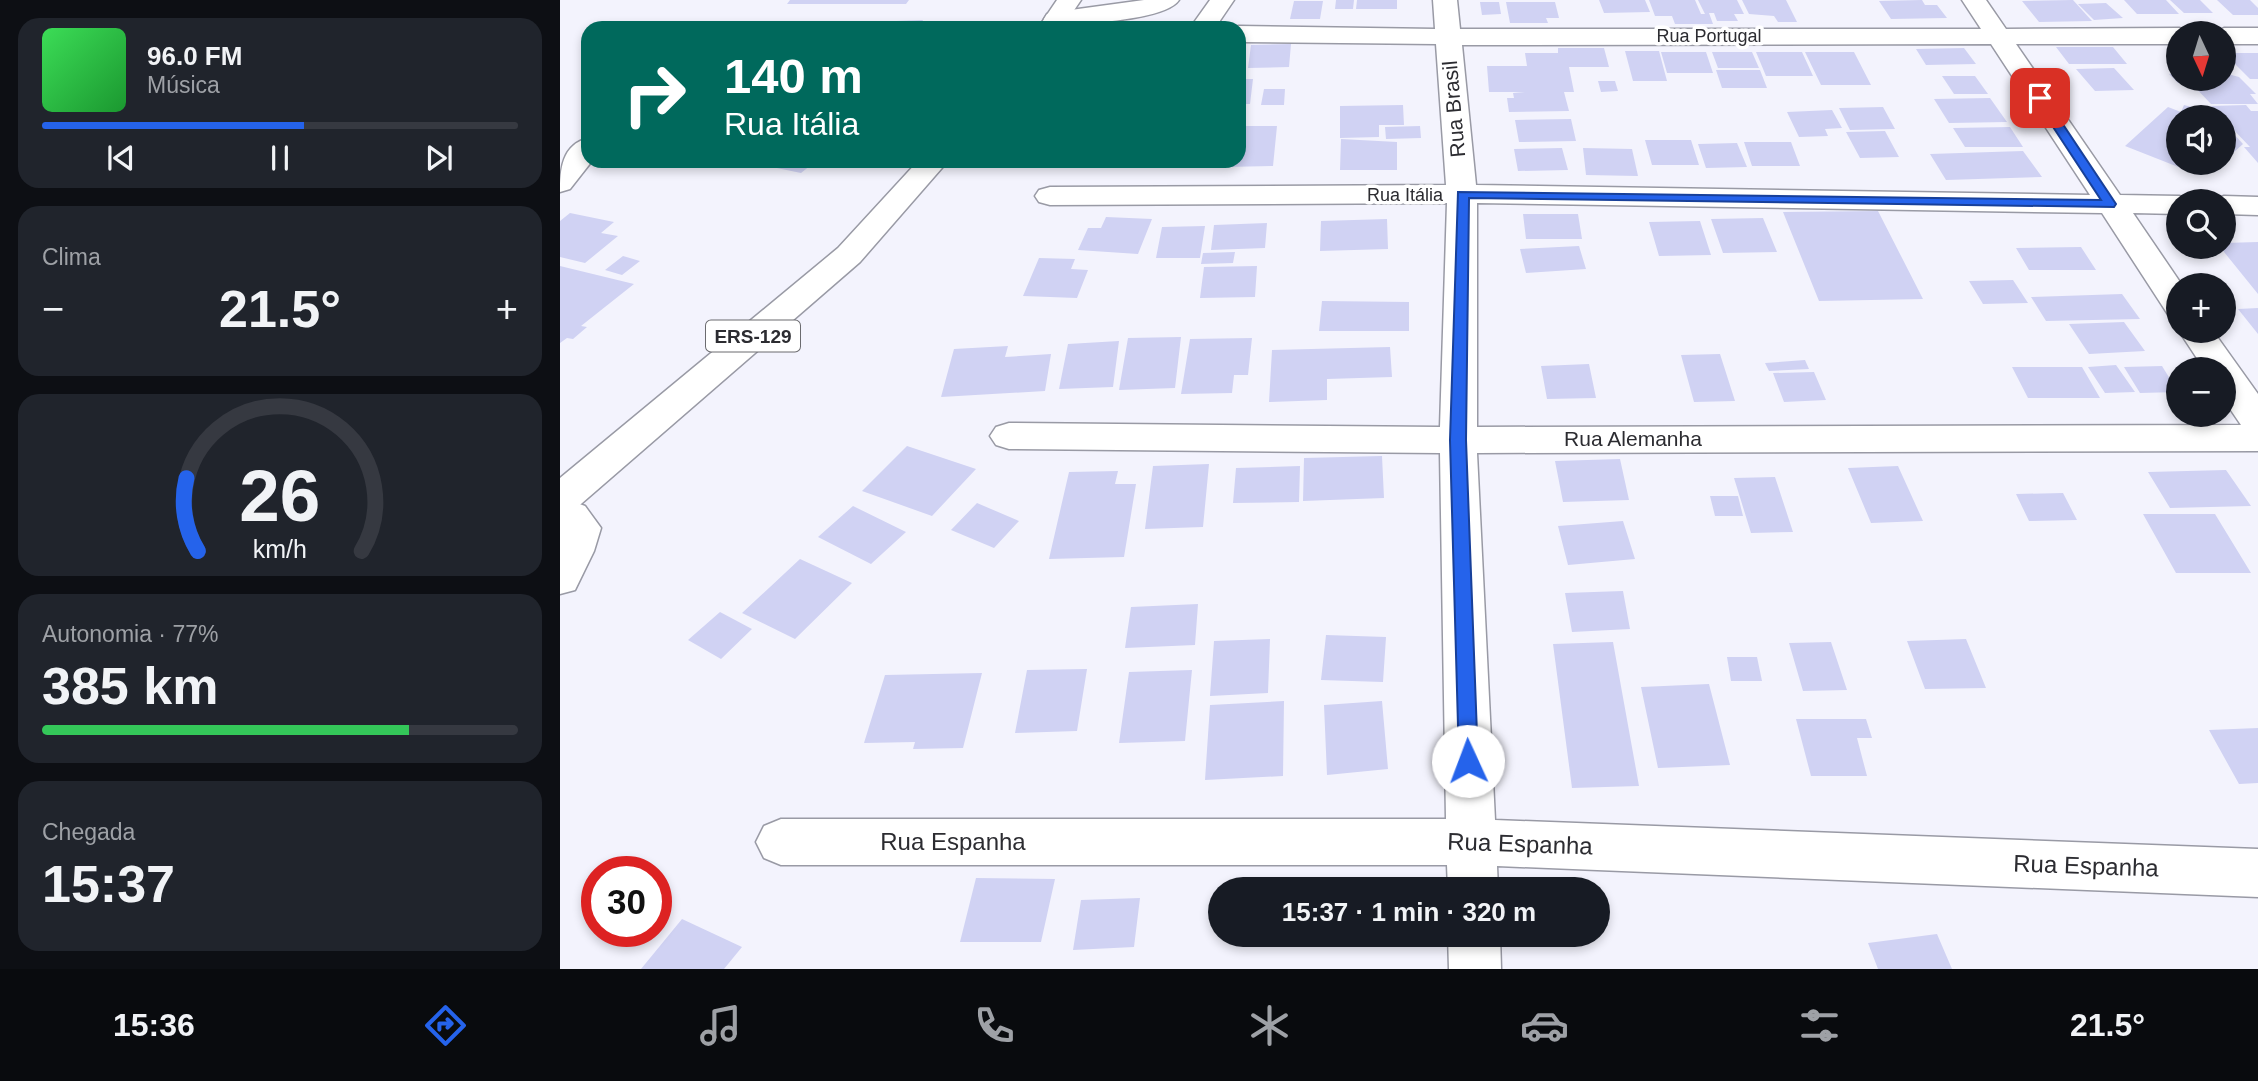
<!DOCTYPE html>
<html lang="pt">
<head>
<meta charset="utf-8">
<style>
	:root { --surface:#171b24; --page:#20242c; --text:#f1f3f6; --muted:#9ea1a6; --line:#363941; --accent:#2563eb }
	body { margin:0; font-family:Arial,sans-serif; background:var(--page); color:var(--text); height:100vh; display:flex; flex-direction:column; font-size:26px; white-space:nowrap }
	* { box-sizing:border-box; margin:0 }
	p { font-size:23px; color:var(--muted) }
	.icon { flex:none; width:38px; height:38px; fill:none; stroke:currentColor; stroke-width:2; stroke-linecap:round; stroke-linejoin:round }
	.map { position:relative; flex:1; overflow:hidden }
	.sheet { display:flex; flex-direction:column; gap:18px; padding:18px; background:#0d0f14; width:560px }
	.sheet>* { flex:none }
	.hud { position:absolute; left:21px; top:21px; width:665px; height:147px; border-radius:21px; box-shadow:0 4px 10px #0003; background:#00695c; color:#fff; overflow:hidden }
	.needle { width:46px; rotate:176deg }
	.controls { position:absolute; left:1606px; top:21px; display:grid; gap:14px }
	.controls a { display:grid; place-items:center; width:70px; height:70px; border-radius:50%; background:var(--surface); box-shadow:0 4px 10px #0003; font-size:35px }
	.speed { position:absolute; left:21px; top:856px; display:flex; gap:14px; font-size:35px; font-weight:700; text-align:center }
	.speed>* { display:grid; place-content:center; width:91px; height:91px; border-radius:50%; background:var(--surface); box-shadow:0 4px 10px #0003; line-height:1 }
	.speed .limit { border:10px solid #d22; background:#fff; color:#111 }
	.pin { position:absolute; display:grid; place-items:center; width:60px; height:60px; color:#fff; margin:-30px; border-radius:14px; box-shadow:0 4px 10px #0006 }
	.me { position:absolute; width:77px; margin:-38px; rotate:358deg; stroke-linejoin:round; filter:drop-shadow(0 0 5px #0008) }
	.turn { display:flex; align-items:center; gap:24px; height:147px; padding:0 28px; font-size:32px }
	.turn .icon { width:91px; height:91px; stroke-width:2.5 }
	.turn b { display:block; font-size:49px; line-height:60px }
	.big { font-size:52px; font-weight:600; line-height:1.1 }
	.sheet .tile { flex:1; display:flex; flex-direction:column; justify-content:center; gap:10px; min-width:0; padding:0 24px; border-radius:21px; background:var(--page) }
	.sheet .dial { align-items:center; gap:0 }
	.dial svg { height:182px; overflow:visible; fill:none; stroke:var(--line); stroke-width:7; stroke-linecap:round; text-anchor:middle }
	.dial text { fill:var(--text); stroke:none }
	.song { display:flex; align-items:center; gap:21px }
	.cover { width:84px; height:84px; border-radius:10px; background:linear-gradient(135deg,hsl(130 70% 55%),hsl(130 70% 35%)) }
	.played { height:7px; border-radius:4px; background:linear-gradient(90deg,var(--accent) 55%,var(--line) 55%) }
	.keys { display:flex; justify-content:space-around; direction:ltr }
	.heat { display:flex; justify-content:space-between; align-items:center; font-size:38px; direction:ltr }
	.charge { height:10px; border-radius:5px; background:linear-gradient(90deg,#34c759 77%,var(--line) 0) }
	.trip { position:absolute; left:648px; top:877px; width:402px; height:70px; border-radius:35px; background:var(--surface); box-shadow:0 4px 10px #0003; font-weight:600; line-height:70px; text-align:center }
	.dock { display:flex; height:112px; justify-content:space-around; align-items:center; background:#090b0e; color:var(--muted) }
	.dock .icon { width:49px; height:49px }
	.dock .current { color:var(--accent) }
	.dock b { font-size:32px; color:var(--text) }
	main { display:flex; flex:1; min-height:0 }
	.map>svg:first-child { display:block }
</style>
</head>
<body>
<main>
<section class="sheet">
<div class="tile">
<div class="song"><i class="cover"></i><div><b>96.0 FM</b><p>Música</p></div></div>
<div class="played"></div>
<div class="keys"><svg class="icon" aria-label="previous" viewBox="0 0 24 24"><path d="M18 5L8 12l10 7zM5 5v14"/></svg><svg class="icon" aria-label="pause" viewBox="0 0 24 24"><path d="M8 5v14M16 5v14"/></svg><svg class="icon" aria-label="next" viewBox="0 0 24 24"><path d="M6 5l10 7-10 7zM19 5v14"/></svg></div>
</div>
<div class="tile"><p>Clima</p>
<div class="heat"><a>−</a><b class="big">21.5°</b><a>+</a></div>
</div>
<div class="tile dial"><svg viewBox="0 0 100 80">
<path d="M14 69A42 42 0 1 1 86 69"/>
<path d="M14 69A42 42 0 0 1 9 37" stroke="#2563eb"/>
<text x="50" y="56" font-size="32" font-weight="700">26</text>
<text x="50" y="72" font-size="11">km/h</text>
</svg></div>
<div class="tile"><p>Autonomia · 77%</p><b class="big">385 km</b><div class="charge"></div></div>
<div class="tile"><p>Chegada</p><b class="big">15:37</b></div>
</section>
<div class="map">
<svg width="1698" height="969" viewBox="0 0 1698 969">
	<rect width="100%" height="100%" fill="#f3f3fd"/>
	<!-- building -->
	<path fill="#d0d2f3" d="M230 0H349L346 4H227Z
		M776 0H794L793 9H775Z
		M797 0H837V9H796Z
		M1039 0H1085L1090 12 1044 13Z
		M1089 0H1135L1141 14H1145L1138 0H1177L1184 14H1174L1178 21H1157L1154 13H1149L1153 24H1115L1112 16H1095Z
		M1182 0H1226L1237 22H1218L1214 16 1189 14Z
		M1362 0 1365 5H1377L1387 18 1331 19 1319 1Z
		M1513 0 1532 21 1479 22 1462 1Z
		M1564 0H1606L1619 14H1577Z
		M1610 0H1640L1653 13H1624Z
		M1657 0H1690L1698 8V15H1673Z
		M734 1H763L760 19H730Z
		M920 2H939L941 14 922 15Z
		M946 2H995L999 18H986L988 23H950Z
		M1546 3 1563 18 1534 20 1518 4Z
		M363 20 359 28H305L309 22Z
		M731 44 729 67 688 68 691 45Z
		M686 45V71H679V46Z
		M1496 47H1553L1567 64H1509Z
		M998 48H1044L1049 67H1009L1014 92H1004L1009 111 949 112 947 98H954L953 93 965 92H929L927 66H967L965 53H998Z
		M1404 48 1416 64 1366 65 1356 49Z
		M1065 51H1099L1107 81H1073Z
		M1101 52H1146L1153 73H1107Z
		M1152 52H1192L1199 68H1158Z
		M1196 52H1242L1253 76H1206Z
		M1245 52H1294L1311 85H1261Z
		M1664 53H1698V79H1690Z
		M1554 68 1574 90 1535 91 1516 69Z
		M1156 70H1200L1207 88H1162Z
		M1664 73 1679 77 1696 94H1690L1698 104H1651L1631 83H1618L1609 74H1619V79H1664Z
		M1382 76H1415L1428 94H1394Z
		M679 79H693L690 104H679Z
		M1038 81H1055L1058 91 1041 92Z
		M704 89H725L724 105H701Z
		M1430 98 1447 122 1389 123 1374 99Z
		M843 105 844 125H819V137L780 138V106Z
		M1624 105 1644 110 1642 117 1621 112Z
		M1686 105 1691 111H1698V163L1684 147H1690L1651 106Z
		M1323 107 1335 129 1290 130 1279 108Z
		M1608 107 1634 117H1619V163H1662L1656 169 1626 170 1565 146Z
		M1272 110 1282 128 1265 129 1268 136 1239 137 1227 112Z
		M1011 119 1016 141 959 142 955 120Z
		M679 126H717L713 166 666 167 667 161H679Z
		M860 126 861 138 826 139 825 127Z
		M1450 127 1463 147H1405L1393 128Z
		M1664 128 1670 130 1683 144 1664 161Z
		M1325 131 1339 157 1300 158 1286 132Z
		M781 139 837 142V170H780Z
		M1085 140H1131L1139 165H1092Z
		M1184 142H1231L1240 166H1192Z
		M1177 143 1187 167 1146 168 1138 144Z
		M1002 148 1008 170 958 171 954 149Z
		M1023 148 1072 149 1078 176 1026 175Z
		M1463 151 1482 177 1386 180 1370 154Z
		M220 161H256L241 173 212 167Z
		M1318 211 1363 299 1259 301 1223 212Z
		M10 213 54 222 41 233 58 236 25 263 0 257V221Z
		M963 214H1018L1022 239H966Z
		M546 217 592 219 578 254 518 250 528 228H541Z
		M1203 218 1217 252 1163 253 1151 219Z
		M827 219 828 249 760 251 761 221Z
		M1140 221 1151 255 1099 256 1089 222Z
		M707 223 705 248 651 250 654 225Z
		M645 226 640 258H596L602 227Z
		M1698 242V294L1660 247H1664V243Z
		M1019 246 1026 269 966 273 960 249Z
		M1521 247 1536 270H1469L1456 248Z
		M675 252 673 263 641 264 643 253Z
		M63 256 80 261 62 275 45 270Z
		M479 258 515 259 511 269 528 270 517 298 463 296Z
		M0 266 74 284 21 326 27 327 13 339 7 338 0 343Z
		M697 266 695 297 640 298 644 267Z
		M1453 280 1468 303 1423 304 1409 281Z
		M1562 294 1580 319 1486 321 1471 297Z
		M762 301 849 302V331H759Z
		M1698 308V334L1678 309Z
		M1564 322 1585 351 1529 354 1509 324Z
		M621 337 615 388 559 390 568 338Z
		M692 338 688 375H674L672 393 621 394 630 339Z
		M559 341 553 387 499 389 508 344Z
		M448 346 445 357 491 354 485 391 381 397 394 349Z
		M830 347 832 377 767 379V400L709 402 712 350Z
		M1160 354 1175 401 1134 402 1121 355Z
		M1245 360 1249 369 1209 371 1205 363Z
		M1029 364 1036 398 987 399 981 366Z
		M1556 365 1575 392 1545 393 1528 367Z
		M1602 366 1618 392 1580 393 1564 367Z
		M1452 367H1522L1540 398H1468Z
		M1254 372 1266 400 1224 402 1213 373Z
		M347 446 416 469 372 516 302 491Z
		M822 456 824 498 743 501 744 458Z
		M1060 459 1069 500 1003 502 995 461Z
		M649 464 643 527 585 529 593 466Z
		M740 466 739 502 673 503 676 468Z
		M1338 466 1363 521 1311 523 1288 468Z
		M1666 470 1691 506 1610 508 1588 472Z
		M558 471 555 484H576L564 557 489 559 509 472Z
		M1215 477 1233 532 1191 533 1174 478Z
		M1503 493 1517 520 1469 521 1456 494Z
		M1150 496H1178L1183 516H1155Z
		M417 503 459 521 434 548 391 530Z
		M293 506 346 532 311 564 258 537Z
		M1583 514H1655L1691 573H1616Z
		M1063 521 1075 559 1008 565 998 526Z
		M240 559 292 583 235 639 182 613Z
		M1063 591 1070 629 1012 632 1005 593Z
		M638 604 635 645 565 648 571 607Z
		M160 612 192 629 161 659 128 640Z
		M766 635 826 637 823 682 761 680Z
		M710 639 708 693 650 696 654 641Z
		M1406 639 1426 688 1365 689 1347 641Z
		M1053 642 1079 786 1012 788 993 644Z
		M1271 642 1287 690 1243 691 1229 643Z
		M1167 657H1197L1202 681H1171Z
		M527 669 517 731 455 733 467 670Z
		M632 670 625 741 559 743 569 672Z
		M422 673 403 748 353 749 355 742 304 743 325 675Z
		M1149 684 1170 765 1098 768 1081 687Z
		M724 701 723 776 645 780 650 705Z
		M822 701 828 769 767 775 764 705Z
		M1236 719H1306L1312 738H1297L1307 776H1251Z
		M1698 728V783L1679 784 1649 730Z
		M416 878 495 879 481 942H400Z
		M580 898 574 947 513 950 521 900Z
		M122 919 182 947 164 969H81Z
		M1377 934 1392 969H1318L1308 943Z"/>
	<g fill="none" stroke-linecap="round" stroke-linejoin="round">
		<!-- minor casing -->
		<g stroke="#999aa5" stroke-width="3">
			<path id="minor" d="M584 0H619C605 21 522 23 496 26L487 24 484 19 487 14 496 12Z
				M650 0H674L655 28H630Z
				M873 0H897L900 29H1421L1402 0H1426L1446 29 1619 28 1628 31 1630 33H1619V44H1456L1560 195 1619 196 1632 201H1619V214L1573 213 1622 285H1619V316L1607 313 1542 213 917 203V427L1681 425 1664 400V369H1644L1619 331H1653L1698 394V451L917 453 935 820 1698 849V897L937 866 938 889H888L887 865H221L204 858 196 842 204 826 221 819H886L880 453 449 449 436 445 430 436 436 427 449 423 880 427 887 203 490 205 479 202 475 196 479 190 490 187 886 185 876 44 679 42V28H673L679 26 875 29ZM1431 44 1530 195 916 185 902 45Z
				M1664 28H1698V44H1664V33H1653Z
				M28 138V161H32L10 189 0 192C0 169 2 145 28 138Z
				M1664 196 1698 197V215L1664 214V201H1651Z
				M0 497 25 506 41 528 34 551 15 590 0 594Z
				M888 934H940L941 969H889Z"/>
		</g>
		<!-- major casing -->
		<g stroke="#999aa5" stroke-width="3">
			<path id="major" d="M497 0H521L502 28H478Z
				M358 161H388L300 262 14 510 0 515V478L278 248Z"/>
		</g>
		<!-- minor -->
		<use href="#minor" fill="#fff" fill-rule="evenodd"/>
		<!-- major -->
		<use href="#major" fill="#fff" fill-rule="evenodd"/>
	</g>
	<!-- route -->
	<path fill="#2563eb" stroke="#184099" stroke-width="2" d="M1480 95 1484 96 1556 204 1554 207 909 198 906 440 918 761 915 768 908 770 902 768 899 761 890 440 898 192 1541 200 1474 98Z"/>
	<g text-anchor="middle" stroke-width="7" stroke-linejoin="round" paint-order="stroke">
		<!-- far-street labels -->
		<g font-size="18" fill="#2c2c31" stroke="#fff">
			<text x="1149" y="42">Rua Portugal</text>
			<text x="845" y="201">Rua Itália</text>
		</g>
		<!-- shield labels -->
		<rect fill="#fff" stroke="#6b6b6f" stroke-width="2" x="146" y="320.5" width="94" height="31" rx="5"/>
		<g font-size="19" font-weight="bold" fill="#2c2c31">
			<text x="193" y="343">ERS-129</text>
		</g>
		<!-- street labels -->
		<g font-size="21" fill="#2c2c31" stroke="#fff">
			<text transform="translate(894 109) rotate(-95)" y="7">Rua Brasil</text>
			<text x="1073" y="446">Rua Alemanha</text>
		</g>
		<!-- near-street labels -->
		<g font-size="24" fill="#2c2c31" stroke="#fff">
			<text x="393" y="850">Rua Espanha</text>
			<text transform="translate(960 844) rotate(2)" y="8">Rua Espanha</text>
			<text transform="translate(1526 866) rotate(2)" y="8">Rua Espanha</text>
		</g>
	</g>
</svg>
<div class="controls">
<a><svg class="needle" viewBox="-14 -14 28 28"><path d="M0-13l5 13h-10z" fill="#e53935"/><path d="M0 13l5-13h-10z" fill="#9ea1a6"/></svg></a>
<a><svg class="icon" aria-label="sound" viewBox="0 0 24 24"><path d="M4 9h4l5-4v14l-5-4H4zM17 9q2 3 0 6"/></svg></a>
<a><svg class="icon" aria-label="search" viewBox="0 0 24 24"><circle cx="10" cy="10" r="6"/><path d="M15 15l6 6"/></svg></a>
<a>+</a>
<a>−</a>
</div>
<div class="speed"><div class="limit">30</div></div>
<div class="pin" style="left:1480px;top:98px;background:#d93025"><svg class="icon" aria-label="arrive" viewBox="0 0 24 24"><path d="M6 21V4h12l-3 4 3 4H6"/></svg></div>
<svg class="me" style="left:908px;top:761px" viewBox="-20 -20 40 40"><circle r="19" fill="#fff"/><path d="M0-13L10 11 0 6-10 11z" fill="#2563eb"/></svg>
<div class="trip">15:37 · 1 min · 320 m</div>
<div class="hud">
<div class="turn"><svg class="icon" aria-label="right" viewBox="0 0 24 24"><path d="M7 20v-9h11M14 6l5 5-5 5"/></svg><div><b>140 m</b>Rua Itália</div></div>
</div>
</div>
</main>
<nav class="dock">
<b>15:36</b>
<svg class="icon current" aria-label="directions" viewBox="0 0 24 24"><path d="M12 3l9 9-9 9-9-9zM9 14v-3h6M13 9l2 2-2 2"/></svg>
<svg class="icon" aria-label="music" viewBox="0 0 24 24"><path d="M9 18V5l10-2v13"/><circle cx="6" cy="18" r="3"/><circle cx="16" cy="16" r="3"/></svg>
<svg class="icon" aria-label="phone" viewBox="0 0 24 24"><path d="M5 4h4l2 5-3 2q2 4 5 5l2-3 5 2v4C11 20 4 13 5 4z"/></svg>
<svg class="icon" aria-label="climate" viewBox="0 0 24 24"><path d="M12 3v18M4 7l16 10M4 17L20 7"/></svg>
<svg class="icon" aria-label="car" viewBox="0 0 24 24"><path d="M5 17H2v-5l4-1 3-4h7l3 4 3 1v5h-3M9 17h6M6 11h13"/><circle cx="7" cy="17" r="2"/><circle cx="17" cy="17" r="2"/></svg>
<svg class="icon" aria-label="filters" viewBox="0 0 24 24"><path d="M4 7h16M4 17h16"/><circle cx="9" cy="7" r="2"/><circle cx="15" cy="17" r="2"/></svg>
<b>21.5°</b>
</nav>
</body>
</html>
